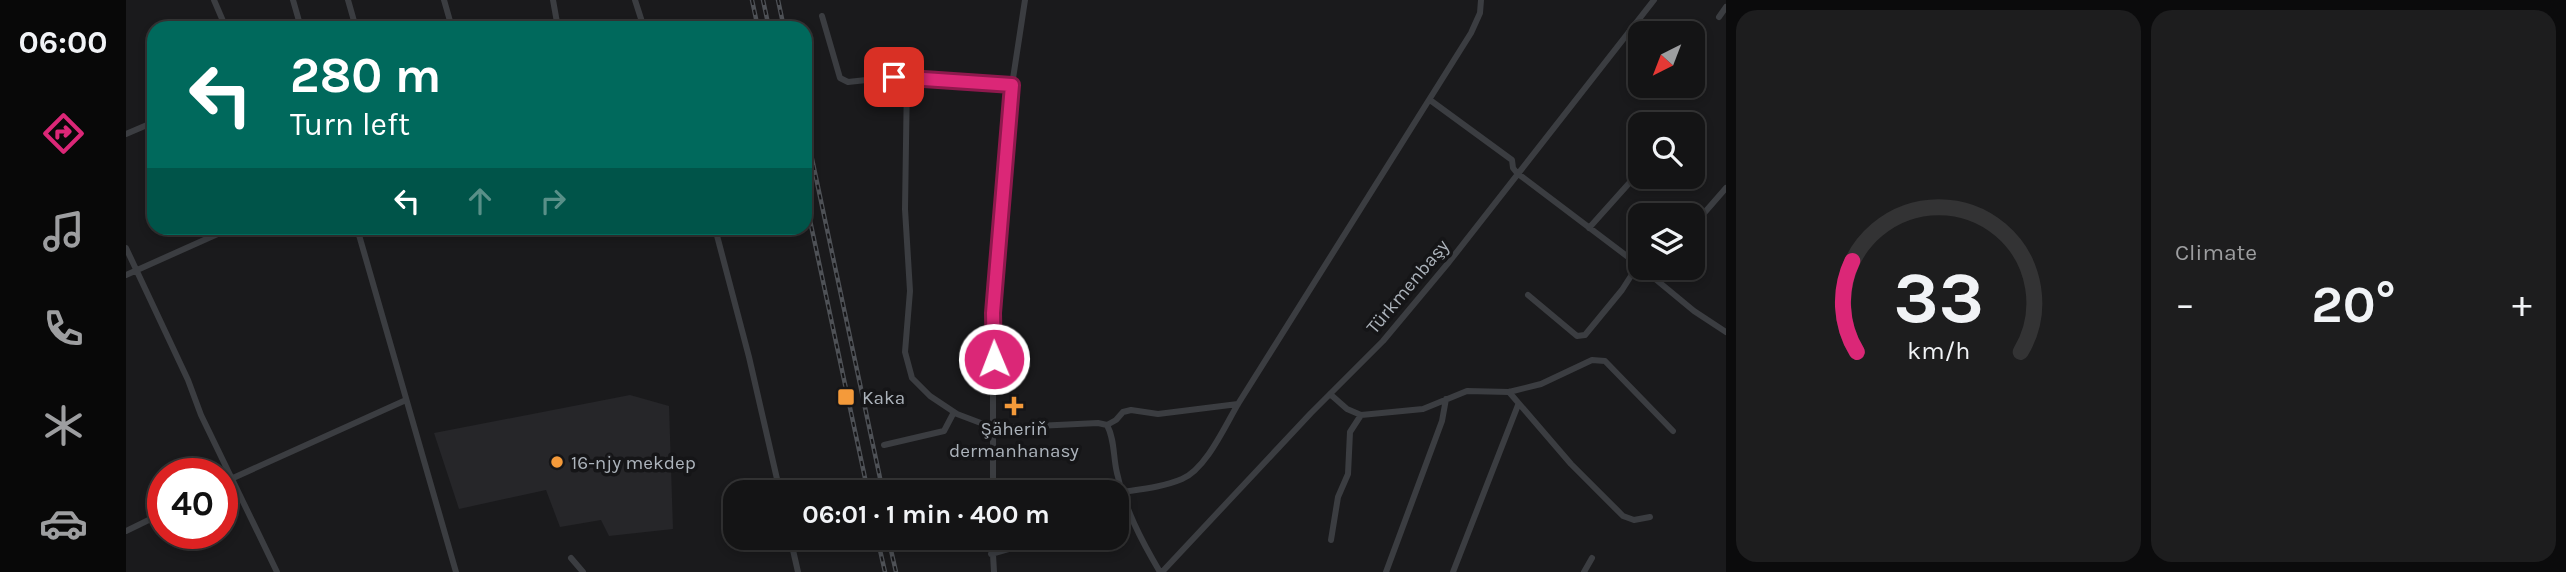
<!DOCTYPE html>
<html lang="en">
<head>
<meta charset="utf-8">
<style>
	:root { --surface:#141415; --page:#1d1d1e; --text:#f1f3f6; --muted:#9d9ea0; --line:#333334; --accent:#db2777 }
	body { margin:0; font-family:Karla,sans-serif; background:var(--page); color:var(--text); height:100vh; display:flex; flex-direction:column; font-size:26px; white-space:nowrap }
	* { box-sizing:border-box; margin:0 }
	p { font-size:23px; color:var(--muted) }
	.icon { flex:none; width:38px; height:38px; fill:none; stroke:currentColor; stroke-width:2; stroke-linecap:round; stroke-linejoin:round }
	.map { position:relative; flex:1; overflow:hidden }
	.panel { display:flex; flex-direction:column; gap:10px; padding:10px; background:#0b0b0c; width:840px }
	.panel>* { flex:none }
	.banner { position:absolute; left:21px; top:21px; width:665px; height:214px; border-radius:21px; box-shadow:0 4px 10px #0003,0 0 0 2px var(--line); background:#00695c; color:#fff; overflow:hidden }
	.needle { width:46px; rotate:222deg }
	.tools { position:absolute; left:1502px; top:21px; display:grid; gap:14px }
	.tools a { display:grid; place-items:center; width:77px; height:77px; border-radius:14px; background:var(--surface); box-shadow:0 4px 10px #0003,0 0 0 2px var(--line); font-size:35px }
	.speed { position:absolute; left:21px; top:458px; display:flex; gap:14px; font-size:35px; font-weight:700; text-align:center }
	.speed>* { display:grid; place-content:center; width:91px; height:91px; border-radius:50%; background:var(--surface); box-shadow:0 4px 10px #0003,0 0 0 2px var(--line); line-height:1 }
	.speed .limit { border:10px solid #d22; background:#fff; color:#111 }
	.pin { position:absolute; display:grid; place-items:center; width:60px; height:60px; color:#fff; margin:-30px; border-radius:14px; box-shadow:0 4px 10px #0006 }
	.me { position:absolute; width:77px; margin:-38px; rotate:359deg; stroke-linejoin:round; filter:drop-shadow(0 0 5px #0008) }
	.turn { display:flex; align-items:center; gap:24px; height:147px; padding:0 28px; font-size:32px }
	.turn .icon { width:91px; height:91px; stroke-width:2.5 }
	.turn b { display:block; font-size:49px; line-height:60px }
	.lanes { display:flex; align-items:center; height:66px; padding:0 28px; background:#0003; justify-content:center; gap:35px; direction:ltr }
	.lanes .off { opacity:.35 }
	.big { font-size:52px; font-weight:700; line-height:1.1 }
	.panel .widget { flex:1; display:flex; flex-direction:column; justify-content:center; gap:10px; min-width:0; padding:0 24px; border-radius:21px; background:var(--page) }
	.panel .dial { align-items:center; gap:0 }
	.dial svg { height:182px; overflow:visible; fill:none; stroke:var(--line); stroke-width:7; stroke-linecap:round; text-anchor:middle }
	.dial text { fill:var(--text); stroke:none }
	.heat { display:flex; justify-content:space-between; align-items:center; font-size:38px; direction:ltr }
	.panel .tiles { flex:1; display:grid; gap:10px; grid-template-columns:repeat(2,1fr) }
	.trip { position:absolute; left:597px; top:480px; width:406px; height:70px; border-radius:21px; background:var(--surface); box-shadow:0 4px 10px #0003,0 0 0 2px var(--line); font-weight:700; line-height:70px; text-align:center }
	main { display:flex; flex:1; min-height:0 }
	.dock { display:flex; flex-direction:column; width:126px; justify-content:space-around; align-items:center; background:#080808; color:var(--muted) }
	.dock .icon { width:49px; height:49px }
	.dock .current { color:var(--accent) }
	.dock b { font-size:32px; color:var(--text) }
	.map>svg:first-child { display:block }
</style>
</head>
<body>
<main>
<nav class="dock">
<b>06:00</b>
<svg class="icon current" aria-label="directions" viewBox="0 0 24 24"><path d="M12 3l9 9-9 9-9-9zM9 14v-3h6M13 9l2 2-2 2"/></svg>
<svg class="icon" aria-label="music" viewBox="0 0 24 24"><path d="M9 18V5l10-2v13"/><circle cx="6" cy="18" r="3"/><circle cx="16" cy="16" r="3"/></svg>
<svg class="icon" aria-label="phone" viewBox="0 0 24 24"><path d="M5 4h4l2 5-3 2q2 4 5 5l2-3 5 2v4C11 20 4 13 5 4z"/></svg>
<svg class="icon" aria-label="climate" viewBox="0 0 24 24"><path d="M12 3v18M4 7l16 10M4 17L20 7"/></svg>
<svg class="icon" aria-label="car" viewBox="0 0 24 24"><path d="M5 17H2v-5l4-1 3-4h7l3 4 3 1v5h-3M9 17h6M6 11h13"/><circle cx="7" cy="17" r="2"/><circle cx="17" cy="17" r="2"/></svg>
</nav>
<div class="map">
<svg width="1600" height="572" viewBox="0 0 1600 572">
	<rect width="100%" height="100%" fill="#1a1a1c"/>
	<!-- built -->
	<path fill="#262629" d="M504 395 543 406 547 529 483 536 475 520 434 527 420 490 333 509 308 433Z"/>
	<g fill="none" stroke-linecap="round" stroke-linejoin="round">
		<!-- minor -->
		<path stroke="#3b3d41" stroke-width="6" d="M88 0 100 28
			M167 0 175 28
			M222 0 230 28
			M318 0 326 28
			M427 0 432 28
			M509 0 518 28
			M696 16 714 78 722 82 768 77 886 85
			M1593 17 1600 7
			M781 78 779 209 784 291 779 352 786 378 804 396 831 414 868 428 972 423 981 425C989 440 987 457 991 473 999 509 1015 540 1034 572
			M1304 100 1386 160 1387 168 1391 173 1514 266
			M0 134 28 122
			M1504 145 1514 153
			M1566 227 1600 188
			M231 228 330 572
			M589 228 623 357 654 492
			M1463 228 1514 171
			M0 248 62 380 75 415 151 572
			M1516 268 1568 311 1600 332
			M0 275 105 228
			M1402 295 1451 336 1459 335 1496 290 1512 265
			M1383 392 1445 464 1497 516 1508 520 1524 517
			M1204 394 1221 409 1235 415 1297 409 1341 391 1383 392 1415 384 1466 360 1479 361 1547 431
			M981 425 990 420 997 412 1005 410 1032 414 1112 404
			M758 445 818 431 828 412
			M96 483 280 400
			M867 492V313L886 85 899 0
			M996 492C1016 489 1037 487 1056 479 1080 469 1099 426 1112 404L1345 33 1354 13 1355 0
			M0 531 37 513
			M664 537 672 572
			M866 537 868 572
			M1205 540 1212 497 1222 474 1224 432 1235 415
			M865 554 925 537
			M445 558 457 572
			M1036 572 1185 413 1257 341 1323 262 1528 0
			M1260 572 1316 421 1320 399
			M1327 572 1392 405
			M1458 572 1466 558"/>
		<!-- rail casing -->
		<g stroke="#4e5156" stroke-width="4.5">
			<path id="rail" d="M626 0 632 28
				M637 0 643 28
				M652 0 658 28
				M679 126 757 492
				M679 197 742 492
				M751 537 759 572
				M762 537 770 572"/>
		</g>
		<!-- rail -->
		<use href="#rail" stroke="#151517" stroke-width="2" stroke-dasharray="5" stroke-linecap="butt"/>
	</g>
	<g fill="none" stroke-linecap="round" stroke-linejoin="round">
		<!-- route casing -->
		<g stroke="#8e194d" stroke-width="18">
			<path id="route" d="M768 77 886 85 867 313 868 359"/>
		</g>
		<!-- route -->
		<use href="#route" stroke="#db2777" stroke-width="12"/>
	</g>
	<!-- markers -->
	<g fill="#f49a3a" stroke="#151517" stroke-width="2.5">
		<rect x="711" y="388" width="18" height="18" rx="3.5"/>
		<path d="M884.5 395.5h7v7h7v7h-7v7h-7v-7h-7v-7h7z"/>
		<circle cx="431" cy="462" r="7"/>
	</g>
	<g text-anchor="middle" stroke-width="7" stroke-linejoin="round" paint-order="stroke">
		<!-- street labels -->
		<g font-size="19" fill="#acb3bb" stroke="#151517">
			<text transform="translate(1281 286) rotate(-50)" y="7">Türkmenbaşy</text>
		</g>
		<!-- poi labels -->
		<g font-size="19" fill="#acb3bb" stroke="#151517" text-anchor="start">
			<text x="736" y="404">Kaka</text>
			<text x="888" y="435" text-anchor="middle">Şäheriň<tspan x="888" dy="22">dermanhanasy</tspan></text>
			<text x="445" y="469">16-njy mekdep</text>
		</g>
	</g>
</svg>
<div class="tools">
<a><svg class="needle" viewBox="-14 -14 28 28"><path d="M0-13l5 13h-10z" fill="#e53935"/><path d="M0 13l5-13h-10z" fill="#9d9ea0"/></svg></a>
<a><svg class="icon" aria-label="search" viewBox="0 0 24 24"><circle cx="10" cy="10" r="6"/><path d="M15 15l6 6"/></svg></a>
<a><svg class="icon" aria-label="layers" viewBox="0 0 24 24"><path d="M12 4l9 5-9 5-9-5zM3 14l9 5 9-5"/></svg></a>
</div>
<div class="speed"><div class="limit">40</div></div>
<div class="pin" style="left:768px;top:77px;background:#d93025"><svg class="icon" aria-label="arrive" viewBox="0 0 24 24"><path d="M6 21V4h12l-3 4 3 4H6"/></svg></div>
<svg class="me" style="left:868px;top:359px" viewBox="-20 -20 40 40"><circle r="17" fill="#db2777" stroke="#fff" stroke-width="3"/><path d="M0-11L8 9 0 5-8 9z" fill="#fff"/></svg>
<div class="trip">06:01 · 1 min · 400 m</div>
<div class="banner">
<div class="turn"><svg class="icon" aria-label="left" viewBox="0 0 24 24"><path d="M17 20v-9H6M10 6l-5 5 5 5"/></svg><div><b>280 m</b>Turn left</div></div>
<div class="lanes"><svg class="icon" aria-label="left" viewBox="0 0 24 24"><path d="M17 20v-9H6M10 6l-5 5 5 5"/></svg><svg class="icon off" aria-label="ahead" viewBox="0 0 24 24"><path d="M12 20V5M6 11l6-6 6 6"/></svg><svg class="icon off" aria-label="right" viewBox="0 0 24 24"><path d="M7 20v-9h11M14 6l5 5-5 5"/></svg></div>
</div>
</div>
<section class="panel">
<div class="tiles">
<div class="widget dial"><svg viewBox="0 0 100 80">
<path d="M14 69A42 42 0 1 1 86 69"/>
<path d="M14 69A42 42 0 0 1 12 29" stroke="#db2777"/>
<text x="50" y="56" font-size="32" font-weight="700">33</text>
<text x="50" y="72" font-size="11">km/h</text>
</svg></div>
<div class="widget"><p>Climate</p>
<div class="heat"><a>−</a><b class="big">20°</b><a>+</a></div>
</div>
</div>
</section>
</main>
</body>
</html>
